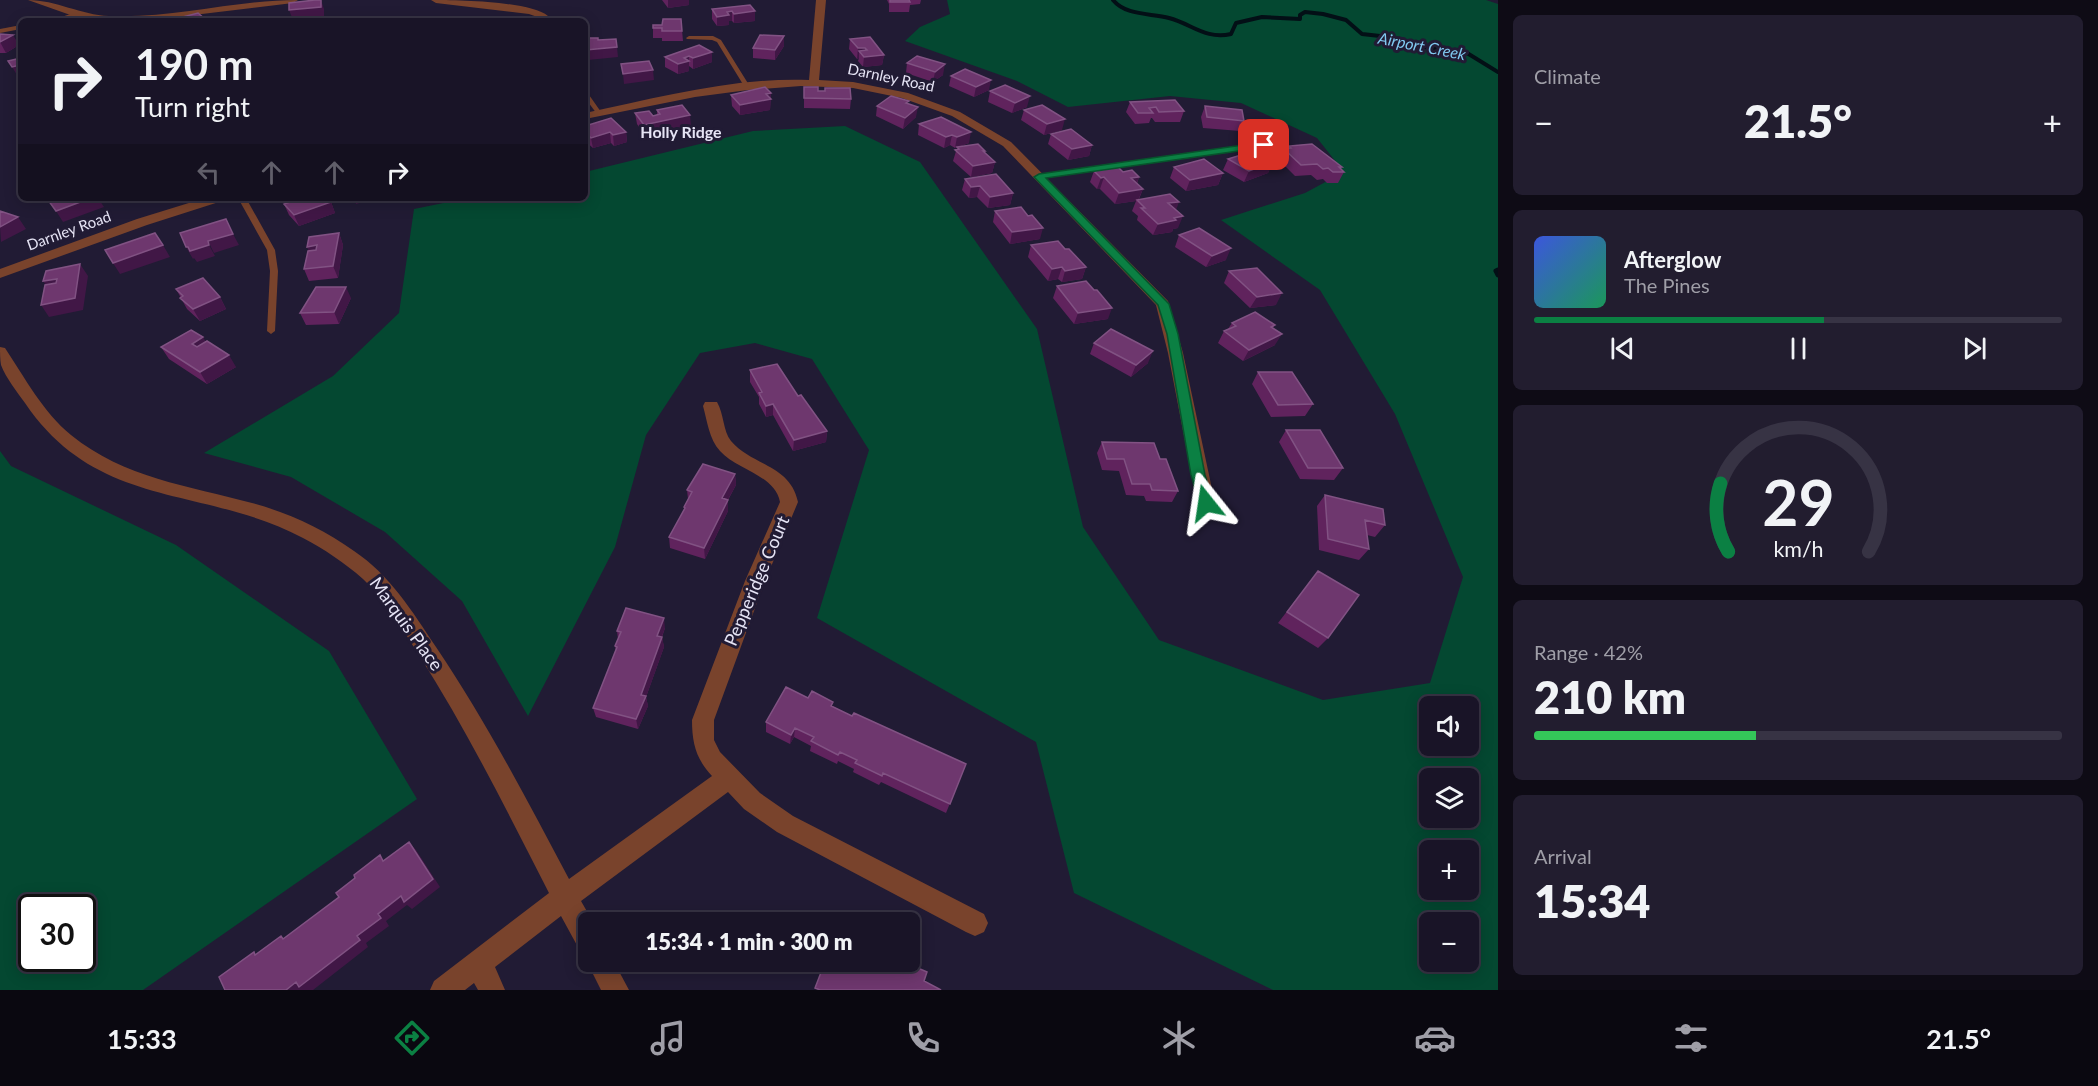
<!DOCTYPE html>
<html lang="en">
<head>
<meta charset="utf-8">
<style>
	:root { --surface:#191427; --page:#221d2f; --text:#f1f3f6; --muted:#9f9ea7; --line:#373344; --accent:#0b8043 }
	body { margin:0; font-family:Lato,sans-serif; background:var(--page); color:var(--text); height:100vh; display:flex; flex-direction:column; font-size:22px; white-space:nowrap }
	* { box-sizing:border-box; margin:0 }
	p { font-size:20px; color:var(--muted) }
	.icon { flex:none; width:33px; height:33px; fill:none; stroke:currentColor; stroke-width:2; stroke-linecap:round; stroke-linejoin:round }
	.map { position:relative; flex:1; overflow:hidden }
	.details { display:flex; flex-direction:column; gap:15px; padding:15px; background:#0e0b15; width:600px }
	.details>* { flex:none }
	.banner { position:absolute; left:18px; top:18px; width:570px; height:183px; border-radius:9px; box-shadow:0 3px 15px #0003,0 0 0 2px var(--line); background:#191427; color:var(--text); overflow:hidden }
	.fabs { position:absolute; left:1419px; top:696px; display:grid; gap:12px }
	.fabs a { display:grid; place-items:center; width:60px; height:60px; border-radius:9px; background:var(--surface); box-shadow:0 3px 15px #0003,0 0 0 2px var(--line); font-size:30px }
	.speed { position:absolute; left:18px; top:894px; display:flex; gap:12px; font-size:30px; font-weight:700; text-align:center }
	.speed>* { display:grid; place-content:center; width:78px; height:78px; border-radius:50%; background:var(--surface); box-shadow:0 3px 15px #0003,0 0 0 2px var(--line); line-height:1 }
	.speed .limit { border:3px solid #111; border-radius:9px; background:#fff; color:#111 }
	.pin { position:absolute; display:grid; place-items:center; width:51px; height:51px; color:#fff; margin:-26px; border-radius:12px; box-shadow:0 3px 9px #0006 }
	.me { position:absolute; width:66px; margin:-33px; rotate:345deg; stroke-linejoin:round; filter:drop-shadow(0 0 4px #0008) }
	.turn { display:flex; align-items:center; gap:21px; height:126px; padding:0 18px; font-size:27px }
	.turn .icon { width:78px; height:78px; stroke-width:2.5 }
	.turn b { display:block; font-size:42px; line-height:51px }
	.lanes { display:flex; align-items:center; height:57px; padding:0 18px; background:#0003; justify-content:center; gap:30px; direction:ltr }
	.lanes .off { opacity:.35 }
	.big { font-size:45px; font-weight:800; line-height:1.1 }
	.details .tile { flex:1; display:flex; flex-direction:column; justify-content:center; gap:9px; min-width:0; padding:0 21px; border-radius:9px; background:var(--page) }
	.details .dial { align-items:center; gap:0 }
	.dial svg { height:156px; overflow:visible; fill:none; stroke:var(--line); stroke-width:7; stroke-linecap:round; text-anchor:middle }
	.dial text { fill:var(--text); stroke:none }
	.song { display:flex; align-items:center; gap:18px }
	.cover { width:72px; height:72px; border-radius:9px; background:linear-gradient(135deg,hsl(230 70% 55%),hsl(150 70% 35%)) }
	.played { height:6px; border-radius:3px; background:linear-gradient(90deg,var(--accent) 55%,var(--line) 55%) }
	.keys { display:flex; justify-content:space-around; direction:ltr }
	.heat { display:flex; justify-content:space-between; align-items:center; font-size:33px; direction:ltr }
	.charge { height:9px; border-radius:4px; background:linear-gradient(90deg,#34c759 42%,var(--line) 0) }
	.trip { position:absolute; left:578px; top:912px; width:342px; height:60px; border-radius:9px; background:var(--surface); box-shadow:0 3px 15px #0003,0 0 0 2px var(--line); font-weight:800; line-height:60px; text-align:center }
	.tabs { display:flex; height:96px; justify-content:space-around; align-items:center; background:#0a0810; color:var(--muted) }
	.tabs .icon { width:42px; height:42px }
	.tabs .active { color:var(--accent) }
	.tabs b { font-size:27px; color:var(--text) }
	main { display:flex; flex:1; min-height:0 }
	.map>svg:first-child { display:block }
</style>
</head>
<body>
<main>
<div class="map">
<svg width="1498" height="990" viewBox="0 0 1498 990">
	<rect width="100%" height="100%" fill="#211b34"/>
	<!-- green -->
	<path fill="#044831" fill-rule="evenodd" d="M947 0H1486L1498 4V990H1273L1074 893 1036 742 817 618 869 450 812 359 755 343 700 353 646 435 615 547 528 716 462 601 385 532 291 477 204 453 333 376 399 313 414 209 468 198H585V172L753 131 845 126 920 162 1037 329 1083 527 1159 640 1323 700 1430 683 1463 577 1395 414 1320 290 1221 220 1305 193 1344 172 1317 138 1241 103 1170 96 1068 107 1017 81 905 41 920 27 950 14ZM1430 706H1468V746H1430ZM1430 778H1468V818H1430ZM1430 850H1468V890H1430ZM1430 922H1468V962H1430Z
		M0 451 11 466 176 545 329 651 417 799 143 990H0ZM32 908H82V958H32Z"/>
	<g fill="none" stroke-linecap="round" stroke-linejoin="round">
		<!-- stream-far1 -->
		<path stroke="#030f16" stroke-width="4" d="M1113 0C1126 16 1151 13 1169 18 1192 24 1206 40 1231 34L1236 23 1262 17 1300 19V15L1305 12 1323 14 1346 20 1362 34 1389 37 1424 47 1467 53 1498 72"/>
		<!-- stream -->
		<path stroke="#030f16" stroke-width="5" d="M1498 270 1496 271 1498 275"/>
		<!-- lane -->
		<path fill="#79432c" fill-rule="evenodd" d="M76 12 79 14 78 15 59 21H50Z
			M21 25V29L0 33V29Z
			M689 36H713L721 40 749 85 748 86H744L717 42 712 40 687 39 686 38Z
			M585 91 587 92 601 112V114H597L585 98Z
			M1264 143 1267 145 1266 146 1039 179 1035 177 1039 175Z
			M238 198H246L275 250 278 271 275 331 271 334 267 331 270 271 267 250Z"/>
		<!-- street -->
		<path fill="#79432c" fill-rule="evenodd" d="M28 0C56 0 81 15 109 16 172 19 235 0 298 0L293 3 152 20 103 21 76 17Z
			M431 0C456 0 530 1 548 16L543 19 529 14 436 3Z
			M816 0H826L819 80 853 82 908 93 960 112 1011 142 1168 301 1183 353 1215 503 1212 508 1206 510 1200 508 1197 503 1168 353 1156 305 1003 146 952 116 902 98 853 88 801 86 748 90 695 97 585 119V113C657 98 734 77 809 80Z
			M205 198H224L222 201 147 225 0 278V269L137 219Z
			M0 347 5 348C25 378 43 412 71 435 124 478 189 486 252 503 289 513 323 529 354 551 390 575 412 611 436 647 486 721 527 800 569 879L712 776C696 759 692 743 692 720L745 581 780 502C775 475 737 470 720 451 709 439 707 420 703 406L705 402H717C724 414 723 431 731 441 752 466 790 464 798 502L765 581 714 720V740L720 752 760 793 793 816 984 914 988 923 984 932 975 936 966 932 777 832 744 809 728 792 581 901 593 922H588V953L579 949 561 916 495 967 505 990H478L474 983 465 990H430L434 981 549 893C508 813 468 732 419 655 402 629 386 600 363 579 345 563 324 549 303 538 204 485 98 511 25 403 17 392 6 378 1 365 0 360 0 352 0 347Z
			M588 959V962H614L629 990H601L587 962Z"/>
	</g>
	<!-- wall -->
	<path fill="#60235d" d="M662 0H689V5L668 8Z
		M887 0H921L920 4 910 5 909 12H889V4Z
		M750 5 755 21 734 23 732 21H729V25L717 26 712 19V9Z
		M681 19 683 41H662V38H653V28Z
		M0 34 19 45 6 53H0Z
		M850 39 884 55 882 65 863 67 858 61 859 58 857 59 849 49Z
		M699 45 712 62 693 69 689 66V71L678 74 665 67V57Z
		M784 46 775 60 753 58V48Z
		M907 63 943 75 933 82 906 73Z
		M951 76 989 90 974 97 949 86Z
		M804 87 818 91 851 99 850 109 804 108Z
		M990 91 1027 107 1012 113 988 102Z
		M771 93 770 110 740 115 732 106 731 95Z
		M1130 102 1184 111 1180 122H1155L1152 118H1151L1149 123 1135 124 1126 112Z
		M909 104 916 117 903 129 876 116 877 106Z
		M1205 106 1244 121 1240 131 1203 128 1201 117Z
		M657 110 691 126 645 136 637 124 635 113 653 116 657 115Z
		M1024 110 1062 130 1044 135 1021 120Z
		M941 117 969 143 958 147 985 151V153L995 162 992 173 971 177 953 161 957 148H955L950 145 944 148 918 135 919 124Z
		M585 126 626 132 627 142 614 146 611 143 593 148 585 141Z
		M1051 134 1092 145 1089 156 1068 160 1048 144Z
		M1289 146 1342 167 1341 169 1344 172 1338 183H1327L1323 179 1317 180 1311 175 1295 176 1279 160 1284 149H1287Z
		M1228 159 1273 162 1268 173 1244 182 1223 170Z
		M1174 167 1223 173 1218 185 1186 191 1170 178Z
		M1094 171 1123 172 1139 177 1137 184 1143 189 1139 199 1176 210 1178 228 1173 229 1172 232 1153 235 1137 220 1138 216 1132 211 1136 201 1115 204 1100 189H1097L1090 182Z
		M965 179 1013 193 1010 205 988 208 977 197 969 198 962 190Z
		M331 202 335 213 299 226 289 215 284 204Z
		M995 211 1028 216 1040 239 1010 244 993 222Z
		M339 233 343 245 338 278 309 281 304 269 309 251Z
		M1179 235 1226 260 1206 267 1175 247Z
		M1031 245 1065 249 1086 267 1082 279 1062 282 1058 279 1048 281 1028 257Z
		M1229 271 1276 305 1250 308 1224 283Z
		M1057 286 1108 319 1074 324 1053 298Z
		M176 289 220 297 226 309 200 321 187 309Z
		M351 298 339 324 306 325 300 313Z
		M1232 323 1275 325 1273 328 1275 345 1243 361 1218 343 1224 331 1228 329Z
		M1094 343 1148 363 1131 377 1090 354Z
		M161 347 236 367 207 384 169 359Z
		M750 370 798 396 827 431 826 442 793 451 773 415 766 417 759 404V397L750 382Z
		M1258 372 1313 404 1305 416 1271 417 1252 384Z
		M1286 430 1343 468 1334 480 1300 479 1279 442Z
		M1102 442 1160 459 1178 491 1172 502 1146 501 1144 496 1126 495 1119 471 1102 470 1097 453Z
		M735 474 736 485 728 500V511L705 559 670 548 669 537 684 511V507L688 499 687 490Z
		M1325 495 1385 525 1375 537 1367 535 1369 549 1359 560 1319 550 1317 506Z
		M1318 571 1328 638 1318 648 1278 623Z
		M665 628 662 637 664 647 646 697 648 706 638 729 596 717 593 708 616 651 615 646 618 639 617 631Z
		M808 698 833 706 852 716 966 764 946 813 881 782 879 785 853 772 854 769 838 761 837 764 810 751 811 746 794 737 790 744 766 732V722Z"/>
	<!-- shaded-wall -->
	<path fill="#411746" d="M321 0 324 9V16L293 20 289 10Z
		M668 0H689V5L668 8Z
		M732 11V21H729V25L717 26V17L727 12Z
		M755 11V21L734 23V14Z
		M13 35 19 45 6 53 0 42Z
		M784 36V46L775 60V50Z
		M617 47 618 57 588 60 586 50Z
		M858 48H865L864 57 884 55 882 65 863 67 864 57 859 51V58L857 59Z
		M712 52V62L693 69V58Z
		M689 56V71L678 74V64L684 58Z
		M945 64 943 75 933 82 935 72Z
		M20 65 21 77 19 78 12 67Z
		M653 70 654 80 624 84 623 74Z
		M991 80 989 90 974 97 976 87Z
		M771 93 770 110 740 115V105L766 94Z
		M1030 96 1027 107 1012 113 1015 103Z
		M918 107 916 117 903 129 905 118Z
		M690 115 691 126 645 136 644 125Z
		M1065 119 1062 130 1044 135 1047 124Z
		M610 132 611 143 593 148 591 138Z
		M626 132 627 142 614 146 613 135Z
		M971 132 969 143 955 148 957 137Z
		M952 135 950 145 944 148 946 137Z
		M1092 145 1089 156 1068 160 1072 149Z
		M995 162 992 173 971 177 973 166Z
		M1273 162 1268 173 1244 182 1249 171Z
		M1223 173 1218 185 1186 191 1190 180Z
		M1104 177 1100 189H1097L1101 178Z
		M1139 177 1135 188 1131 178Z
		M980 186 977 197 969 198 971 187Z
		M1143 189 1138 200H1137L1136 201 1115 204 1119 193Z
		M1013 193 1010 205 988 208 990 197Z
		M91 198H98L104 207 63 222 56 211Z
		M125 198H134L126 201Z
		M354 198H376L356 204Z
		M331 202 335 213 299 226 294 215Z
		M1179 202 1175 213 1168 203Z
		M1183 216 1178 228 1173 229 1172 232 1153 235 1158 224 1174 218Z
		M18 217 26 229 1 242 0 227Z
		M1043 228 1040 239 1010 244 1012 232Z
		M339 233 343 245 338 278 333 266Z
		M233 234 239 245 214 253 208 241Z
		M163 245 170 257 120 274 113 263Z
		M209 245 215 256 197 262 194 258 193 259 186 247Z
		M317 245 322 257 312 258 307 247Z
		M1231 248 1226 260 1206 267 1212 256Z
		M80 264 88 276 83 310 49 317 41 305Z
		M1062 267 1058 279 1048 281 1052 269Z
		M1086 267 1082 279 1062 282 1065 271Z
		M57 279 65 290 52 293 43 281Z
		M346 287 351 298 339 324 334 312Z
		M1282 293 1276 305 1250 308 1257 297Z
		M220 297 226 309 200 321 193 309Z
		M1112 308 1108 319 1074 324 1078 313Z
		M1282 334 1275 345 1243 361 1249 350Z
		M203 337 210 349 199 356 192 344Z
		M1153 351 1148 363 1131 377 1136 365Z
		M229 355 236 367 207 384 200 372Z
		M773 404V415L766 417V406Z
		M827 431 826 442 793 451 794 440Z
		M735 474 736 485 722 510V498Z
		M728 500V511L705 559 704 548Z
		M664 618 665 628 658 646 657 636Z
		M662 637 664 647 646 697 648 706 638 729 636 719 641 695Z
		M795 728 794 737 790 744 791 735Z
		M409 842 416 850 440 887 412 909 407 905 386 921 389 926 366 943 368 947 313 990H286L357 936Z"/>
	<!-- building -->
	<path fill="#6e376e" stroke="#815283" stroke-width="1.5" d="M315 0H321V7L289 10V3Z
		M890 0H909L910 2H890Z
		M750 5 755 11 734 14 732 11 727 12 729 15 717 17 712 9Z
		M198 13 205 19 196 21H167Z
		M663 19H681L682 31H662V28H653V25H662Z
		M0 34 13 35 0 42Z
		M760 35 784 36 775 50 753 48Z
		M870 37 884 55 864 57 859 51 867 50 865 48H858L850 39Z
		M585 38H598V40L616 39 617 47 586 50Z
		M699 45 712 52 693 58 689 56 684 58 689 61 678 64 665 57Z
		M917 56 945 64 935 72 907 63Z
		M21 58V67L20 65 12 67 8 61Z
		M649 61 653 70 623 74 621 64Z
		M965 69 991 80 976 87 951 76Z
		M1005 85 1030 96 1015 103 990 91Z
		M765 87 771 93 766 94 771 99 740 105 731 95Z
		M804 87H818V91H825V88H850L851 99 804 98Z
		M891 96 909 101 906 103 918 107 905 118 877 106Z
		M1175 100 1184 111 1159 112 1156 107 1149 108 1153 113H1138L1130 102Z
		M682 105 690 115 644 125 635 113 649 111 653 116 660 114 657 110Z
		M1042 105 1065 119 1047 124 1024 110Z
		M1205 106 1242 110 1244 121 1207 117Z
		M941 117 971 132 957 137 952 135 946 137 919 124Z
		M611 118 626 132 613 135 610 132 591 138 585 132V126Z
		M1071 129 1092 145 1072 149 1051 134Z
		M978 144 985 151H983L995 162 973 166 955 150 959 149 957 147Z
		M1312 144 1342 167H1339L1344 172H1333L1328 168 1323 169 1317 164 1301 165 1284 149 1291 148 1289 146Z
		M1254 151 1273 162 1249 171 1228 159Z
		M1204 159 1223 173 1190 180 1174 167Z
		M1118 167 1123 172 1132 170 1139 177 1131 178 1143 189 1119 193 1104 177 1101 178 1094 171Z
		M996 174 1013 193 990 197 980 186 971 187 965 179Z
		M1170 194 1179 202 1168 203 1183 216 1174 218 1176 220 1158 224 1141 208H1145L1137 200Z
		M55 198H91L56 211 48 200Z
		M302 198H327L331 202 294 215 284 204Z
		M1021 207 1028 216 1032 215 1043 228 1012 232 995 211Z
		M0 211 18 217 0 227Z
		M226 219 233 234 208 241 209 245 190 251 188 247H186L180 233Z
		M1199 228 1231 248 1212 256 1179 235Z
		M155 233 163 245 113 263 105 250Z
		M339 233 333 266 304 269 308 251 316 250 317 245 307 247 309 237Z
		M1058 241 1065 249H1069L1086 267 1065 271 1062 267 1052 269 1031 245Z
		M80 264 75 298 41 305 45 285 56 283 57 279 43 281 46 271Z
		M1257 268 1282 293 1257 297 1229 271Z
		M203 278 220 297 193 309 180 298 183 296 176 289Z
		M1086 281 1094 290H1097L1112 308 1078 313 1057 286Z
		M316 287H346L334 312 300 313Z
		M1255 312 1275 325 1271 327 1282 334 1249 350 1224 331 1236 326 1232 323Z
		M1111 329 1153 351 1136 365 1094 343Z
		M191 330 203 337 192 344 197 347 207 341 229 355 200 372 161 347Z
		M777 364 798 396 801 395 827 431 794 440 773 404 766 406 759 393 762 392 750 370Z
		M1258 372H1292L1313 404 1278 405Z
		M1286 430H1320L1343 468H1308Z
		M1102 442 1154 443 1160 459H1166L1178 491 1152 490 1150 484H1132L1124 459H1107Z
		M703 464 735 474 722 498 728 500 704 548 669 537 685 508 684 507 692 492 687 490Z
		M1325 495 1383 509 1385 525 1365 520 1369 549 1328 539Z
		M1318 571 1359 595 1328 638 1287 612Z
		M626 608 664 618 657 636 662 637 641 695 646 696 636 719 593 708 617 647 615 646 621 632 617 631Z
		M786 687 808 698 812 691 833 702 831 706 852 716 854 713 966 764 950 804 883 773 882 776 855 763 857 760 840 752 838 755 811 741 814 737 795 728 791 735 766 722Z
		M409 842 433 879 404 902 401 896 378 914 381 918 357 936 360 940 299 987 296 982 286 990H225L219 977 254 952 255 955 281 936 283 939 339 897 336 893 355 878 354 875 380 855 383 861Z
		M825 962H889L892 963V962H904L927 972 924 981 941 990H820L815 988Z"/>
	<!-- route -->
	<path fill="#0b8043" stroke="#07532c" stroke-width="1.5" d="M1264 142 1268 145 1267 147 1046 178 1169 304 1178 334 1205 475 1213 503 1206 509 1199 503 1191 475 1167 334 1158 305 1034 177 1039 174Z"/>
	<g text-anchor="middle" stroke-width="6" stroke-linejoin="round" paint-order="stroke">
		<!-- far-street labels -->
		<g font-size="15" fill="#e6e4f5" stroke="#211b34">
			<text transform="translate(891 78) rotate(12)" y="5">Darnley Road</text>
			<text transform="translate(69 231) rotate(-20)" y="5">Darnley Road</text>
		</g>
		<!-- far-water labels -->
		<g font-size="16" font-style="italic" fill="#80c9f0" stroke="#211b34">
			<text transform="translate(1422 46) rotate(11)" y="6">Airport Creek</text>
		</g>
		<!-- far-neighbourhood labels -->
		<g font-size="16" font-weight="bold" fill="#e6e4f5" stroke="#211b34">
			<text x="681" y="138">Holly Ridge</text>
		</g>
		<!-- street labels -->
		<g font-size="18" fill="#e6e4f5" stroke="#211b34">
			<text transform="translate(757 581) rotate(-67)" y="6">Pepperidge Court</text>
			<text transform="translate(406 624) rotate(54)" y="6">Marquis Place</text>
		</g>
	</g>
</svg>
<div class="fabs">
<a><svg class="icon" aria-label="sound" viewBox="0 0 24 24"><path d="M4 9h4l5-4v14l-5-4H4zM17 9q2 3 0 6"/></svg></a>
<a><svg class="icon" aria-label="layers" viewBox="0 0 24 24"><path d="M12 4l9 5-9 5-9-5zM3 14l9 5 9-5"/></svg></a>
<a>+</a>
<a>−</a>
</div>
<div class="speed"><div class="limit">30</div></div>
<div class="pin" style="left:1264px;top:145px;background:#d93025"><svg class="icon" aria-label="arrive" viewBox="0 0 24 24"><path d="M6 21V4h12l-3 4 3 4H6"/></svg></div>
<svg class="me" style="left:1206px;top:503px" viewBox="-20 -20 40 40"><path d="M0-17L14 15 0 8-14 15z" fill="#0b8043" stroke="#fff" stroke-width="4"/></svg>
<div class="trip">15:34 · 1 min · 300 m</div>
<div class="banner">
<div class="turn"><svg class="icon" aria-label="right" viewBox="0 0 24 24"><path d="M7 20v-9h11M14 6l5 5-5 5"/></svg><div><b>190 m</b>Turn right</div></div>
<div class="lanes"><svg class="icon off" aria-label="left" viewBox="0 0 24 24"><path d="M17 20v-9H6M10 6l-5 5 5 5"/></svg><svg class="icon off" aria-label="ahead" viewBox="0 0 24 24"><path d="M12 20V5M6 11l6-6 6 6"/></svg><svg class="icon off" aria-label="ahead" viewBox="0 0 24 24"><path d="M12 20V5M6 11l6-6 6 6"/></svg><svg class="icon" aria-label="right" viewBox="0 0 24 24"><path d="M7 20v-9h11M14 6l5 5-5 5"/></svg></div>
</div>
</div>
<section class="details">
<div class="tile"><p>Climate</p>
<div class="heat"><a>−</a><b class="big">21.5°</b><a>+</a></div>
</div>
<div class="tile">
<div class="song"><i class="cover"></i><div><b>Afterglow</b><p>The Pines</p></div></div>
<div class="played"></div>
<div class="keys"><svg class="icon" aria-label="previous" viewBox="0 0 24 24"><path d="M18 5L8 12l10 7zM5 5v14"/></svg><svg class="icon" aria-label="pause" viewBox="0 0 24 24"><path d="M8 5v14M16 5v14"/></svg><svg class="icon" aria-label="next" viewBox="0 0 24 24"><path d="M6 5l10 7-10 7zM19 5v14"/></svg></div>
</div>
<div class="tile dial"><svg viewBox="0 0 100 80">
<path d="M14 69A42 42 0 1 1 86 69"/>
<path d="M14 69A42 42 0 0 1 10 34" stroke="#0b8043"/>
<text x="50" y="56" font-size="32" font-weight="700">29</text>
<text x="50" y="72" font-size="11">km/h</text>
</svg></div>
<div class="tile"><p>Range · 42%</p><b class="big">210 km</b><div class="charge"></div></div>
<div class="tile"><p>Arrival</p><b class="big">15:34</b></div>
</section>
</main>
<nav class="tabs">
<b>15:33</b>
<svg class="icon active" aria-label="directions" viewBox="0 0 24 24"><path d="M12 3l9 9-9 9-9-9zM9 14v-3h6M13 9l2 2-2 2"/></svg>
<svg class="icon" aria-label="music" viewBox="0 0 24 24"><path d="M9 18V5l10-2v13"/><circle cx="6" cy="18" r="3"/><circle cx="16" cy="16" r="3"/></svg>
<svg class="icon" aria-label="phone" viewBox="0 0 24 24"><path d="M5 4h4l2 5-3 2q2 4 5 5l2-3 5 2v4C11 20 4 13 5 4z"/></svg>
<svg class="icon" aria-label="climate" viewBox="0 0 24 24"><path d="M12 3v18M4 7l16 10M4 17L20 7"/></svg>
<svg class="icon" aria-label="car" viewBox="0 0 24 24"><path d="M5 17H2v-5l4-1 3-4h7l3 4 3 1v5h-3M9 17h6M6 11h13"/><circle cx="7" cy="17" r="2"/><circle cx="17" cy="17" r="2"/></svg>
<svg class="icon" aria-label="filters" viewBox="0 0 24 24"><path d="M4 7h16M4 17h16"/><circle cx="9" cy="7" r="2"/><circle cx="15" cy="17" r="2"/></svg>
<b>21.5°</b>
</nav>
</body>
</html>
